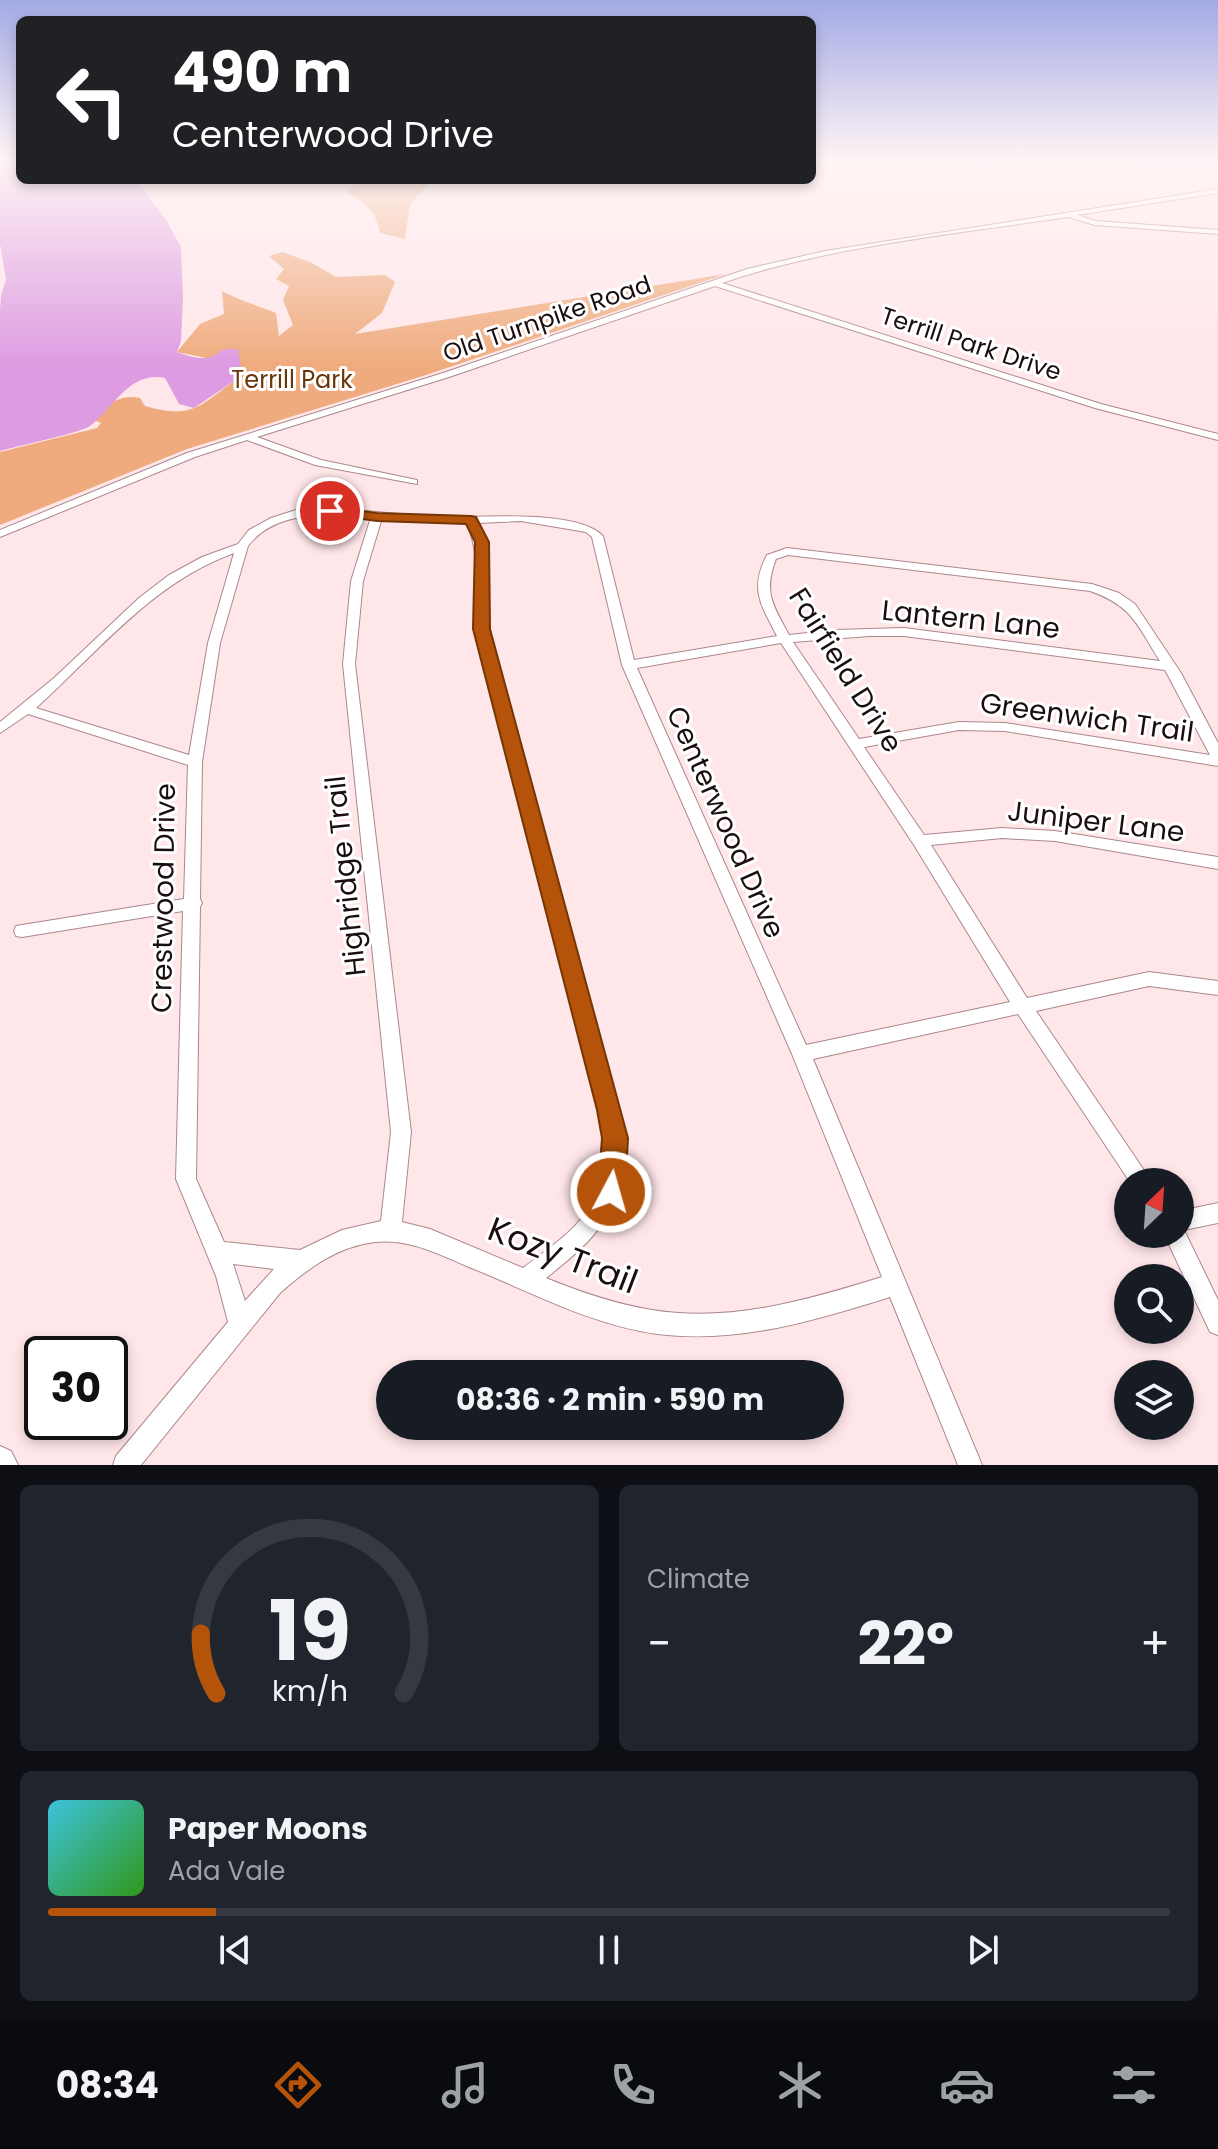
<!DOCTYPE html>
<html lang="en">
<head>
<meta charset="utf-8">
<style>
	:root { --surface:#171b24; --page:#20242c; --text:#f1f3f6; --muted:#9ea1a6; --line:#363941; --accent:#b45309 }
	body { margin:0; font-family:Poppins,sans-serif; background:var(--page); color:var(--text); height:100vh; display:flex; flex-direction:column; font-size:30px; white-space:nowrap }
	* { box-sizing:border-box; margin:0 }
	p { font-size:26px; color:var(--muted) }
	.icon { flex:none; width:44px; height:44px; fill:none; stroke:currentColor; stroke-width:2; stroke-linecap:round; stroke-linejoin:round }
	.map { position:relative; height:1465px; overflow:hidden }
	.side { display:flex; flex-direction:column; gap:20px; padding:20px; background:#0d0f14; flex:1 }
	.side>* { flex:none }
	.hud { position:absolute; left:16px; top:16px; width:800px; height:168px; border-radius:12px; box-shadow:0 4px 12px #0003; background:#202124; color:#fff; overflow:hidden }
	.needle { width:52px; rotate:25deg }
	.tools { position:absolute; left:1114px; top:1168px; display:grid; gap:16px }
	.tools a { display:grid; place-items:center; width:80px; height:80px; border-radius:50%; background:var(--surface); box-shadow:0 4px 12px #0003; font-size:40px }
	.speed { position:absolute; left:24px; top:1336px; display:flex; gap:16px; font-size:40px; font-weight:700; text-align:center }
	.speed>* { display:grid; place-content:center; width:104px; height:104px; border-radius:50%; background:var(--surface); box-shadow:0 4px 12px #0003; line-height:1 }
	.speed .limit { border:4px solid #111; border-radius:12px; background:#fff; color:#111 }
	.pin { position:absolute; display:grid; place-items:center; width:68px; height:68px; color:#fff; margin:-34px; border:4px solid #fff; border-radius:50%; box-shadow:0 2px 8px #0007 }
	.me { position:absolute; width:88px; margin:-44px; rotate:6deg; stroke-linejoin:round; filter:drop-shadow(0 0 6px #0008) }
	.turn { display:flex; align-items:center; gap:28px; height:168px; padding:0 24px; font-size:36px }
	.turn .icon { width:104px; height:104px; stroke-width:2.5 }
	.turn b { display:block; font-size:56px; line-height:68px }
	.big { font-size:60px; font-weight:700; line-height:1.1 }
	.side .widget { flex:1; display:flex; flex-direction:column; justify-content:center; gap:12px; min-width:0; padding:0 28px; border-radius:12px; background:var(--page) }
	.side .dial { align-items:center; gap:0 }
	.dial svg { height:208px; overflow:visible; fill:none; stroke:var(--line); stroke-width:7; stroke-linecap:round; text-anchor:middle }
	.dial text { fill:var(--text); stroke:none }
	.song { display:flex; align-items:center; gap:24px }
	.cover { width:96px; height:96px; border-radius:12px; background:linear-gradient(135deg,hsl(190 70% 55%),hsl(110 70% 35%)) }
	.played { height:8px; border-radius:4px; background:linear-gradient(90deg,var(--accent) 15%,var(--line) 15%) }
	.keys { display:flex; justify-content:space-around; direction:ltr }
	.heat { display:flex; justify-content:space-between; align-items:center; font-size:44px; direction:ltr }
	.side .tiles { flex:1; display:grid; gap:20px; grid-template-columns:1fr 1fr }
	.widget:last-child { grid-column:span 2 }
	.trip { position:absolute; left:376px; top:1360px; width:468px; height:80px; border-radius:40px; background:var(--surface); box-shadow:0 4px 12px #0003; font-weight:700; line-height:80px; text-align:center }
	.tabs { display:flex; height:128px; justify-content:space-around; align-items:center; background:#090b0e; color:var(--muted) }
	.tabs .icon { width:56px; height:56px }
	.tabs .active { color:var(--accent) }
	.tabs b { font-size:36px; color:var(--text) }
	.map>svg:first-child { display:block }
</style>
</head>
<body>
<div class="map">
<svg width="1218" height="1465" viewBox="0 0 1218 1465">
	<rect width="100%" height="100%" fill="#ffe6e9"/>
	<!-- green -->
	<path fill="#efab7d" d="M358 180H432L410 204 405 239 380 233C377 211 364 202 346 192Z
		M283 252 312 263 336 277 385 275 395 282 382 313 355 334 726 274 426 375 187 449 0 525V452L97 428 101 423 91 419C106 406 119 393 140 398L145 406C194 420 200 405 237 379L224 349 211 359 177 352 200 324 224 314 222 291C240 301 257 305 276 313L279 336 293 325 283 300 289 286 276 279 284 269 269 256Z"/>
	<!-- water -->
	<path fill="#dd9ce1" d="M0 160H20V180H136L166 220 181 247 183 298 181 341 177 352C194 358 209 363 223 349H238L241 369 237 379 194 408 179 404 165 378C129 371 115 407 90 426 80 433 17 446 0 451V311L1 296 6 279 0 244Z"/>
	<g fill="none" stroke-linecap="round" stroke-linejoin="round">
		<!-- minor casing -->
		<g stroke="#ac878c" stroke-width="2">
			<path id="minor" d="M980 160H986L992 172H988Z
				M1070 160 1177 165 1212 163 1215 165 1177 169Z
				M1218 189V193L1077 215 1096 221 1218 230V234L1095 225 1068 217C955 234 830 246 722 283L1101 404 1218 434V440L1095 408 715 286 449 377 257 437 321 460 417 480V484L315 465 247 440 195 457 0 537V530L187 453 443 373 747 269 825 251Z
				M330 508C371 511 412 516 453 517 488 517 579 510 603 536L634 660 777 636C761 605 749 589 767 555L787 548 1092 584 1119 593 1135 604 1181 673 1218 743V766L1005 731 959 730 864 747 924 835 1002 828 1055 831 1218 857V869L1055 841 1002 838 931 845 1027 998 1149 972 1218 981V995L1149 986 1036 1011 1152 1182H1130L1018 1014 813 1059 982 1465H958L890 1297C814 1321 737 1344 657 1334 592 1325 533 1293 474 1269 442 1256 411 1238 375 1242 338 1246 307 1269 280 1293L141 1465H113L116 1456 228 1322 216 1276 176 1179 183 911 22 937 16 936 14 931 16 926 22 925 184 899 188 765 28 714 0 733V722L54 678 139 598 169 575 202 557 238 544 249 530 271 518 296 510ZM330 514 371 517 351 581 343 664 391 1132 381 1221 342 1230 300 1250 224 1242 196 1179 200 907 202 903 200 899 202 762 220 643 248 546C268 520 298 516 330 514ZM382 518 467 523C481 557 477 593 476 629L605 1138C601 1214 580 1225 523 1268L430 1229 402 1222 411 1132 355 664 363 581ZM521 521 586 532 592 537 622 665 792 1054 882 1277C808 1300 730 1323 652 1310 615 1304 580 1292 546 1278 602 1234 622 1211 625 1138L488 629V560L478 523ZM234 553 208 643 189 755 36 708C99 651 153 582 234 553ZM788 555 1090 591C1133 606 1137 625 1160 661L904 628 835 630 789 635C773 605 763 593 776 559ZM869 636H904L1165 670 1210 755 1005 723 959 722 859 739 793 642ZM781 643 914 845 1010 1002 806 1045 637 668ZM233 1264 274 1269 245 1301Z
				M1218 1203V1223L1184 1230 1218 1300V1335L1210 1332 1164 1234H1180V1211Z"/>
		</g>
		<!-- major casing -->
		<g stroke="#ac878c" stroke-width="2">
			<path id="major" d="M0 1446 11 1451 18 1465H0Z"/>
		</g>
		<!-- minor -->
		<use href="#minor" fill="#fff" fill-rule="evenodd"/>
		<!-- major -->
		<use href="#major" fill="#fff" fill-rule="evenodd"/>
	</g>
	<!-- sky -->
	<linearGradient id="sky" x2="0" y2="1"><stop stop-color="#a3aae5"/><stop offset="0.44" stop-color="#fff4f5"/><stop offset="1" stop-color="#fff4f5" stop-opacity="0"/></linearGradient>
	<rect width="1218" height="365" fill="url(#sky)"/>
	<!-- route -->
	<path fill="#b45309" stroke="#753606" stroke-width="2" d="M330 507 377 513 471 516 476 517 489 542 490 629 628 1138 625 1192 621 1201 611 1205 602 1201 598 1192 602 1138 597 1110 473 629 475 542 466 524 377 521 325 514V508Z"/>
	<g text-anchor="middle" stroke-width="6" stroke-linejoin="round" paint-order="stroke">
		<!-- far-street labels -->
		<g font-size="24" fill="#1b0e10" stroke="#fff">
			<text transform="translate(547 319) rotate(-19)" y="8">Old Turnpike Road</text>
			<text transform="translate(971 344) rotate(18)" y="8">Terrill Park Drive</text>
		</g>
		<!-- far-park labels -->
		<g font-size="24" fill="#69360b" stroke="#fff">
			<text x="292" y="388">Terrill Park</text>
		</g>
		<!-- street labels -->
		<g font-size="28" fill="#1b0e10" stroke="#fff">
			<text transform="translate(971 619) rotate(6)" y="10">Lantern Lane</text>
			<text transform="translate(846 670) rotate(58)" y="10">Fairfield Drive</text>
			<text transform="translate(1087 717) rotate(8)" y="10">Greenwich Trail</text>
			<text transform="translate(1096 821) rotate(7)" y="10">Juniper Lane</text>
			<text transform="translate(726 822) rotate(66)" y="10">Centerwood Drive</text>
			<text transform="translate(345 876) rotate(-96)" y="10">Highridge Trail</text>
			<text transform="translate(163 898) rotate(-89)" y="10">Crestwood Drive</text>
		</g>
		<!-- near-street labels -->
		<g font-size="34" fill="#1b0e10" stroke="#fff">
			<text transform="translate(563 1255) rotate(21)" y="12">Kozy Trail</text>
		</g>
	</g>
</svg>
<div class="tools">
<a><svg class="needle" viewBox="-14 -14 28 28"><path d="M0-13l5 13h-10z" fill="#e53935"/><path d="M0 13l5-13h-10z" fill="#9ea1a6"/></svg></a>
<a><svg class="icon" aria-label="search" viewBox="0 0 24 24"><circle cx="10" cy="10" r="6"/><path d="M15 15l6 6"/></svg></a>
<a><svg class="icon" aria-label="layers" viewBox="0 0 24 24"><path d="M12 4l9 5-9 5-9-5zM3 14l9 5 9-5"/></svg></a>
</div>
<div class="speed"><div class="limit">30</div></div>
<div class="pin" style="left:330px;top:511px;background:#d93025"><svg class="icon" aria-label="arrive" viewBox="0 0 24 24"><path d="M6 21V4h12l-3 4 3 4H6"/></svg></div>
<svg class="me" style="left:611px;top:1192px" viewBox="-20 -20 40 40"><circle r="17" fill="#b45309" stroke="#fff" stroke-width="3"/><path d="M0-11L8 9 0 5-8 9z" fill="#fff"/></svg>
<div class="trip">08:36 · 2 min · 590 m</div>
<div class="hud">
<div class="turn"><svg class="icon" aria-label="left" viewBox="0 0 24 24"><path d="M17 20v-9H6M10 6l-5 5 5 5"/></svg><div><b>490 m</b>Centerwood Drive</div></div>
</div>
</div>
<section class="side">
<div class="tiles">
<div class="widget dial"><svg viewBox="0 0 100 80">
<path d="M14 69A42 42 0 1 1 86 69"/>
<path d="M14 69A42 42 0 0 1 8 46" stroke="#b45309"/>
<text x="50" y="56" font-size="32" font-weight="700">19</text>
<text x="50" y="72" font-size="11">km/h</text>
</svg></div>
<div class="widget"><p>Climate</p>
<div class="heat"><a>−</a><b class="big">22°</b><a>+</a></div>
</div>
<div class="widget">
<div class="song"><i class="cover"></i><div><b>Paper Moons</b><p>Ada Vale</p></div></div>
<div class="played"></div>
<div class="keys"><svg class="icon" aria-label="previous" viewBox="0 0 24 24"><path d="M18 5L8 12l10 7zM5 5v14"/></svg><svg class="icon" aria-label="pause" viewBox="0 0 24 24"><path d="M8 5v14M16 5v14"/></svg><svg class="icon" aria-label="next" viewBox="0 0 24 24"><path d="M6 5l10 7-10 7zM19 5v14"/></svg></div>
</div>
</div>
</section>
<nav class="tabs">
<b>08:34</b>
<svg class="icon active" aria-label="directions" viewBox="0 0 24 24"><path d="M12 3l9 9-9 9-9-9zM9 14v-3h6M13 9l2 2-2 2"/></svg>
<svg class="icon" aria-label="music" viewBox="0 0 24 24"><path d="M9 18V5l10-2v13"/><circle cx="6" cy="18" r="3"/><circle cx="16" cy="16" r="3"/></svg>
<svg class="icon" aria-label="phone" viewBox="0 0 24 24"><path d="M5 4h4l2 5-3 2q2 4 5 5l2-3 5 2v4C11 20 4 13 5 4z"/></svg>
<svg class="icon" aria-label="climate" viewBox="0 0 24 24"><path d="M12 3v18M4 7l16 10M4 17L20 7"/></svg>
<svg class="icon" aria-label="car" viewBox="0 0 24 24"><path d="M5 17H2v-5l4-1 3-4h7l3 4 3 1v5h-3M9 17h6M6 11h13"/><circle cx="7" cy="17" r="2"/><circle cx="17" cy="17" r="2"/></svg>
<svg class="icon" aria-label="filters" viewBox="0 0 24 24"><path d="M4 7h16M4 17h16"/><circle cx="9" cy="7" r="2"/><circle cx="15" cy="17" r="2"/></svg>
</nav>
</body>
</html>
